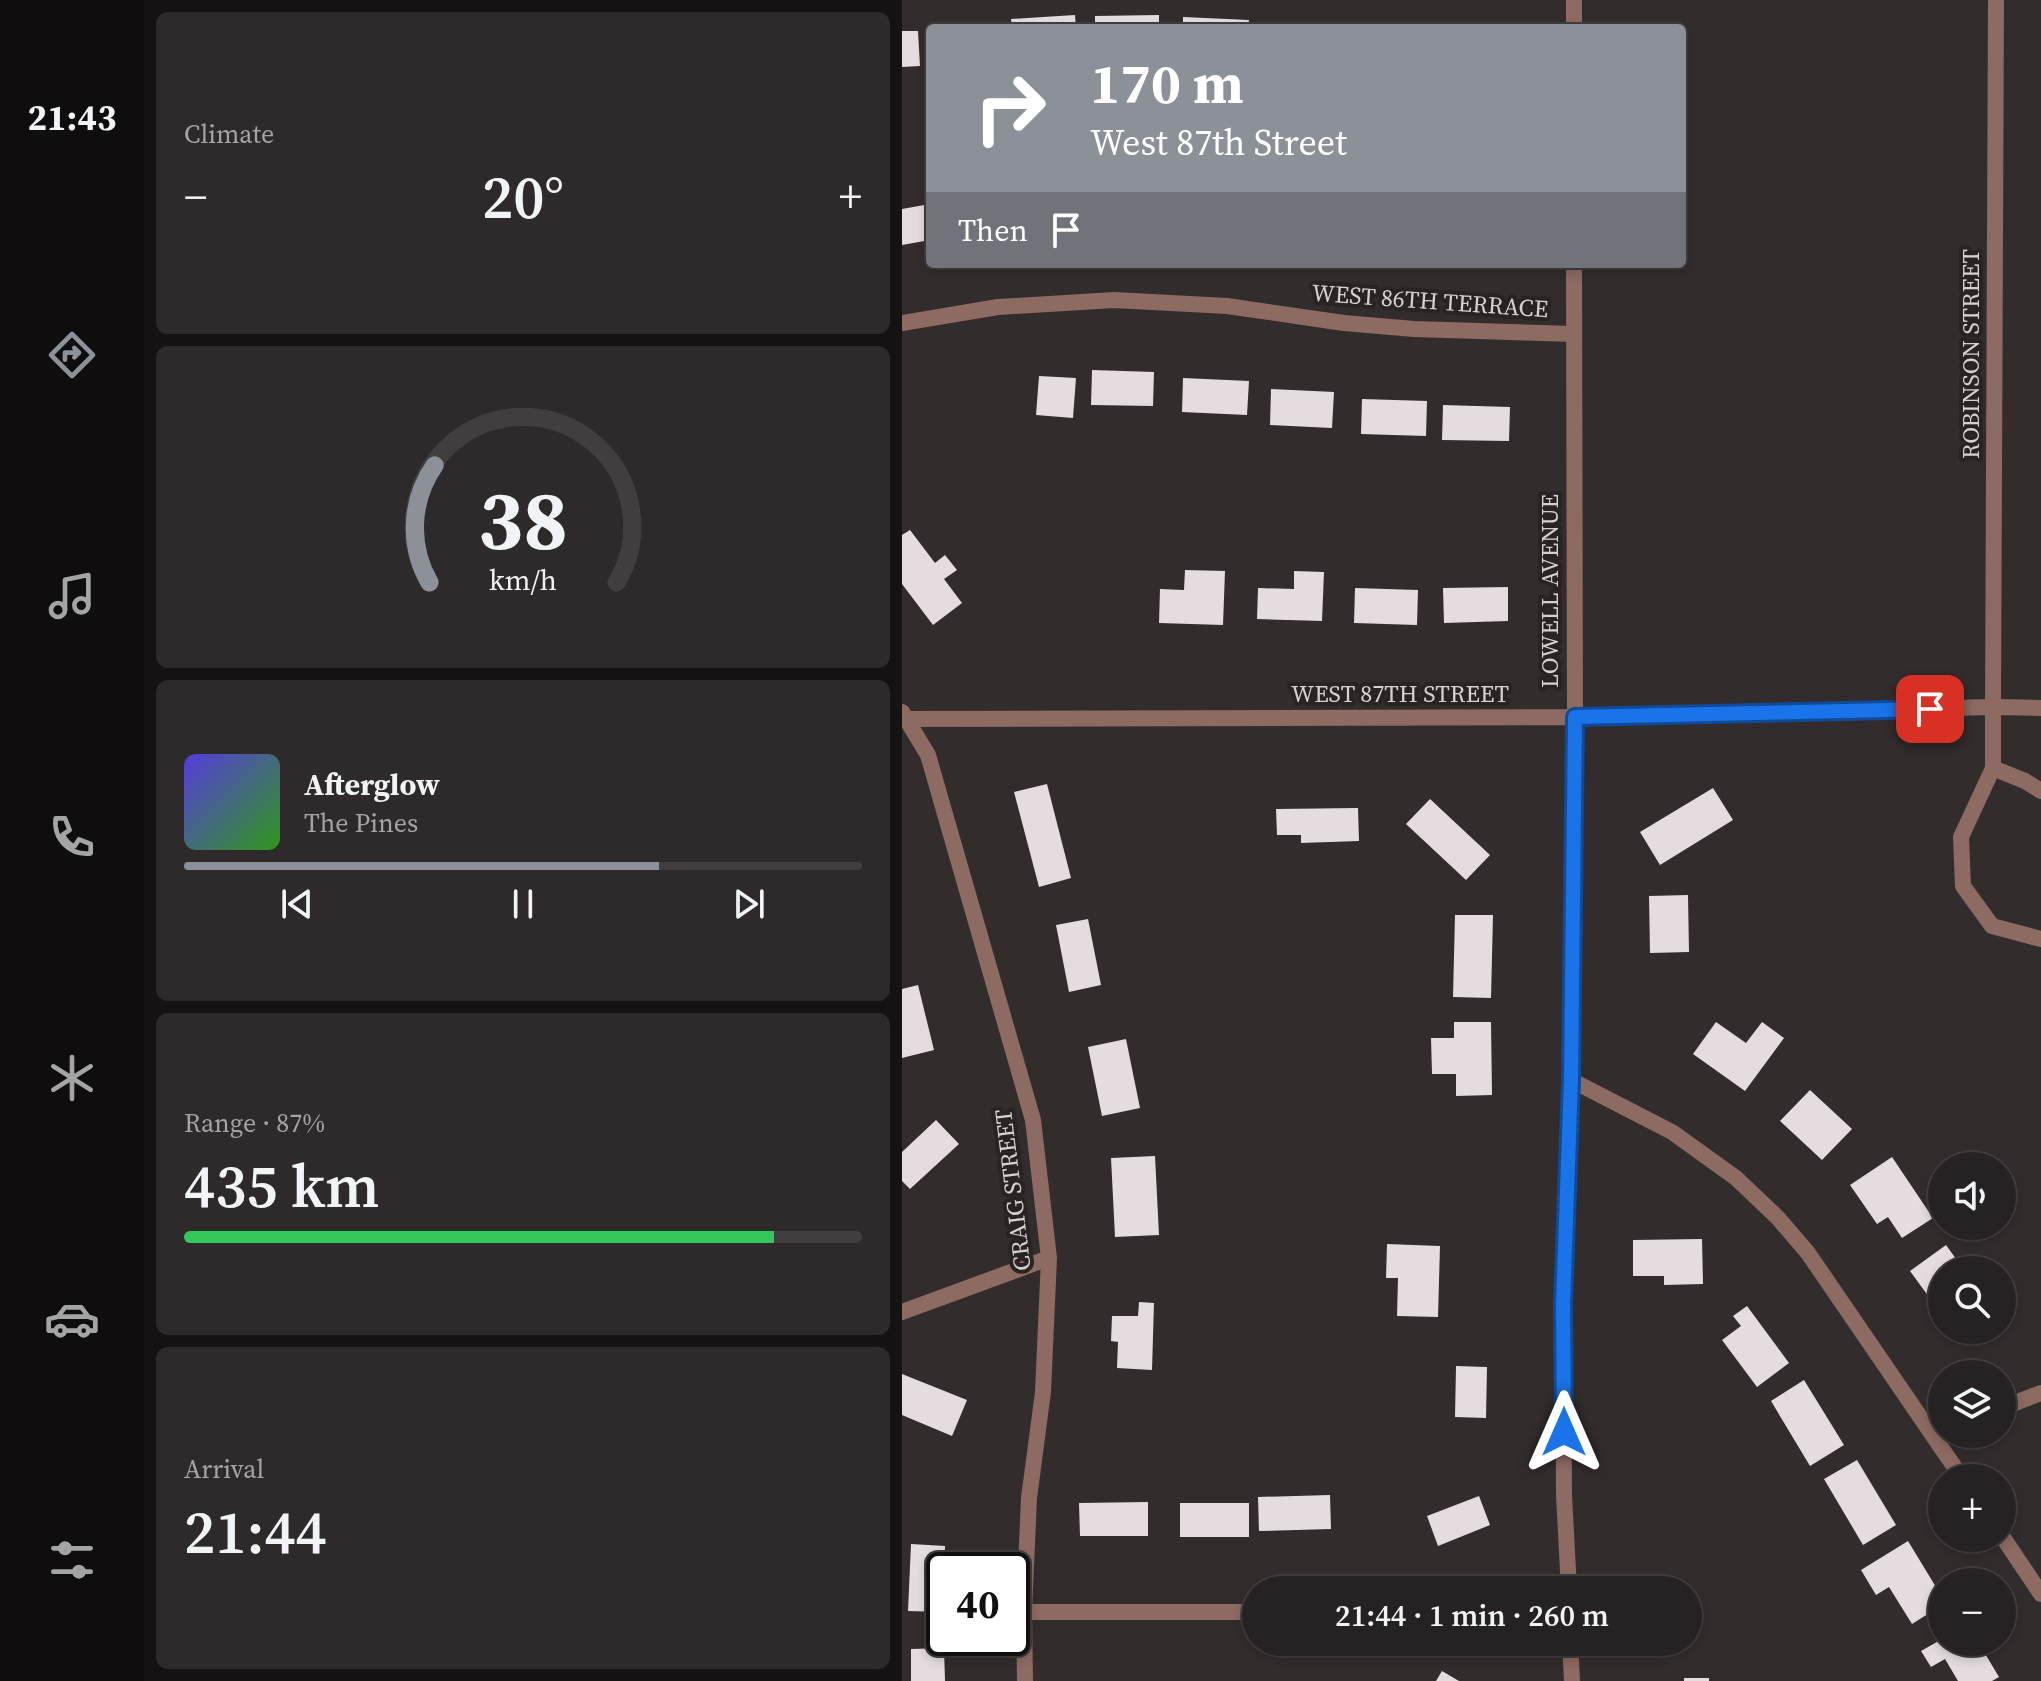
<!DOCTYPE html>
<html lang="en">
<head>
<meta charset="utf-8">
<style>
	:root { --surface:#262122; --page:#2e292a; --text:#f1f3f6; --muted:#a4a3a5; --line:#423e40; --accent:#8c9099 }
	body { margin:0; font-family:"Source Serif 4",serif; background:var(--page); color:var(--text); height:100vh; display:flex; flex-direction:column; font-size:30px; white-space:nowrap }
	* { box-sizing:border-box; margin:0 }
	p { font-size:26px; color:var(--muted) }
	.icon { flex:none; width:44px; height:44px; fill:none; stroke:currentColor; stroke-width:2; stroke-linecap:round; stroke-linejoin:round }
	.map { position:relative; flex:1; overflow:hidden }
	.sheet { display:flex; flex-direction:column; gap:12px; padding:12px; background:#151213; width:758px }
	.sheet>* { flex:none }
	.top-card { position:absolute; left:24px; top:24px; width:760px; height:244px; border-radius:8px; box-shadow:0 4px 12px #0003,0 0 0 2px var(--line); background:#8c9099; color:#fff; overflow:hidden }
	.buttons { position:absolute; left:1026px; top:1152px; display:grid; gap:16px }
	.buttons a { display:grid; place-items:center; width:88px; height:88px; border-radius:50%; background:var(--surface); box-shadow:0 4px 12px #0003,0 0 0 2px var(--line); font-size:40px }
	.speed { position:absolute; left:24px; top:1552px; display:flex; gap:16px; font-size:40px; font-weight:700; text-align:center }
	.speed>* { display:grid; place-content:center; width:104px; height:104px; border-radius:50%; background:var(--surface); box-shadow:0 4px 12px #0003,0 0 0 2px var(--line); line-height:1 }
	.speed .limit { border:4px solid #111; border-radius:12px; background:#fff; color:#111 }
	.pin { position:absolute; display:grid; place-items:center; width:68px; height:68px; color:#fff; margin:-34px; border-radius:16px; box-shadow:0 4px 12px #0006 }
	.me { position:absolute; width:88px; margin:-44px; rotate:0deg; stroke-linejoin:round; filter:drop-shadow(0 0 6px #0008) }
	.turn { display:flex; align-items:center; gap:28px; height:168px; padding:0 32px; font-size:36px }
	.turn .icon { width:104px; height:104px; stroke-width:2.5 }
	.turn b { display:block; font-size:56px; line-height:68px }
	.then { display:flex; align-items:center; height:76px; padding:0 32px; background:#0003; gap:16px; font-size:30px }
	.big { font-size:60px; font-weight:600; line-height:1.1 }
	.sheet .tile { flex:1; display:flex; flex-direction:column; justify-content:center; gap:12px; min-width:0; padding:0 28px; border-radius:12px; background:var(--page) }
	.sheet .dial { align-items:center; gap:0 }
	.dial svg { height:208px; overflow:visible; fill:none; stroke:var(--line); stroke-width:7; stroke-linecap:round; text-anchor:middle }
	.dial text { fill:var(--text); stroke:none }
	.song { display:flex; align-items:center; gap:24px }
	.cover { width:96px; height:96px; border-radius:12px; background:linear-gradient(135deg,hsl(250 70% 55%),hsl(110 70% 35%)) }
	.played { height:8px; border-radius:4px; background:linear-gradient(90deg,var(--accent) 70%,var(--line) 70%) }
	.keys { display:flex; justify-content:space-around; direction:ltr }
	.heat { display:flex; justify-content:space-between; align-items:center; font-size:44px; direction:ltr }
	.charge { height:12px; border-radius:6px; background:linear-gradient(90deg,#34c759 87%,var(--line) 0) }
	.trip { position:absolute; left:340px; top:1576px; width:460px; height:80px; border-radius:40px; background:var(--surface); box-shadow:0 4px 12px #0003,0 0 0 2px var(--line); font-weight:600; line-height:80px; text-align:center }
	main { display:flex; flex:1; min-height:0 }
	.tab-bar { display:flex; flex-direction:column; width:144px; justify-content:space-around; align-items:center; background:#0f0d0e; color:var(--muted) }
	.tab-bar .icon { width:56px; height:56px }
	.tab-bar .active { color:var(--accent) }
	.tab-bar b { font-size:36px; color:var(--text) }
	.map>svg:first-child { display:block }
</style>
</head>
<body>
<main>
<nav class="tab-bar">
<b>21:43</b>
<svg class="icon active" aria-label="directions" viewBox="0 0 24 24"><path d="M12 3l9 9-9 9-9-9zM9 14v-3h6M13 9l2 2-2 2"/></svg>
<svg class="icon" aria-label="music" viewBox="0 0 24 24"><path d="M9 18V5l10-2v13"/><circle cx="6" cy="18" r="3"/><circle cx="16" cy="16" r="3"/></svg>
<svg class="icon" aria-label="phone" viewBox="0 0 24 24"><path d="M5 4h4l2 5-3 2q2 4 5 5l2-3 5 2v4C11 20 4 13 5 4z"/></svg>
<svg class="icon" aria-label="climate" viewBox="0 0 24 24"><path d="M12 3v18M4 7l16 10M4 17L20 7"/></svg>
<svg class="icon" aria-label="car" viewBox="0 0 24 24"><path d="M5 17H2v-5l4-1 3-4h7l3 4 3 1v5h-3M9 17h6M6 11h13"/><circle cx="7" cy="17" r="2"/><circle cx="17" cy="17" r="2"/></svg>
<svg class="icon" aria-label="filters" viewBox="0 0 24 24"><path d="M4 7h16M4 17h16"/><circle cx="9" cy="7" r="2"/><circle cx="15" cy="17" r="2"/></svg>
</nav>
<section class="sheet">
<div class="tile"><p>Climate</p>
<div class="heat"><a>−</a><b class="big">20°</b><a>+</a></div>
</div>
<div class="tile dial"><svg viewBox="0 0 100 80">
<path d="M14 69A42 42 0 1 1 86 69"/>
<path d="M14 69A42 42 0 0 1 16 24" stroke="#8c9099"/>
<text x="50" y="56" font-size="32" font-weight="700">38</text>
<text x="50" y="72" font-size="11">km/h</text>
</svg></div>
<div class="tile">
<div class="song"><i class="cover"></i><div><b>Afterglow</b><p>The Pines</p></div></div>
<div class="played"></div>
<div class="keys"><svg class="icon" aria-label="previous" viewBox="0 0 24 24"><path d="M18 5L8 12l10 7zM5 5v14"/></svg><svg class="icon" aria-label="pause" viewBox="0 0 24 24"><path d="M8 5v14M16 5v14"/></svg><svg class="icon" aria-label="next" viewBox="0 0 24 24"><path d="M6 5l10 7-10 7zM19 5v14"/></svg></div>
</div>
<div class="tile"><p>Range · 87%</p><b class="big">435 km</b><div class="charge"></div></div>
<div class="tile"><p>Arrival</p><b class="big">21:44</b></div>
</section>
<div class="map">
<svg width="1139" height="1681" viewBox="0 0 1139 1681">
	<rect width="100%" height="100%" fill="#332c2d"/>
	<!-- building -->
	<path fill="#e4dcde" d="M173 15 174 28H110L109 19Z
		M257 15V28H193V16Z
		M281 17 347 20 346 28H281Z
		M94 23 95 28H32V26Z
		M0 31H16L18 66 0 67Z
		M28 204V240L0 245V209Z
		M190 370 252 372 251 406 189 405Z
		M137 376 174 378 171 418 134 415Z
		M281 378 347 381 345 415 280 412Z
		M369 389 432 392 430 428 368 425Z
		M460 399 525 401 524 436 459 434Z
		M541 405 608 407 607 441 540 440Z
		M8 530 33 563 43 555 55 570 42 579 60 603 31 625 0 584V535Z
		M283 570 323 571 321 625 257 623 258 589 282 590Z
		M392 571 422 572 420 621 355 619 356 588 392 589Z
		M606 587V621L542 623 541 588Z
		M453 588 516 590 515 625 452 623Z
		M145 784 169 878 137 887 112 792Z
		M811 788 831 820 758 865 738 832Z
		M528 799 588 855 564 880 504 824Z
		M456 808 457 841 399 843V835H375L374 809Z
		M786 895 787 952 748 953 747 896Z
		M553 915H591L589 998 551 997Z
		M186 919 199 985 167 992 154 925Z
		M16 985 32 1050 0 1058V989Z
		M552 1022H589L590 1095 554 1096V1074H530L529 1038H552Z
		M814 1022 844 1043 860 1022 882 1038 843 1091 791 1054Z
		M224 1039 238 1108 200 1116 186 1047Z
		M908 1090 950 1129 920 1160 878 1121Z
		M34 1120 57 1144 8 1189 0 1181V1152Z
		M253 1156 257 1235 213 1237 209 1158Z
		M990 1157 1031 1218 1000 1238 986 1217 975 1224 948 1185Z
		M800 1239 801 1284 762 1285V1276H731V1240Z
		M485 1244 538 1246 536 1317 495 1316 496 1278H484Z
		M1044 1245 1062 1270H1040V1315L1008 1271Z
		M237 1302 252 1303 250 1370 215 1368 216 1342 209 1341 210 1316H236Z
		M845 1306 887 1363 855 1387 820 1340 839 1326 831 1316Z
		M554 1366 585 1367 584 1418 553 1417Z
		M0 1374 65 1400 50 1436 0 1415Z
		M902 1380 942 1445 908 1466 869 1401Z
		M955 1460 994 1525 961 1545 922 1479Z
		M428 1495 429 1529 357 1531 356 1497Z
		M577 1496 588 1525 536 1546 525 1516Z
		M246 1502V1536H178L177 1503Z
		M278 1503H347V1537H278Z
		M1006 1541 1040 1597V1605L1010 1624 987 1587 974 1595 959 1570Z
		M9 1544 43 1546 40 1612 6 1611Z
		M1040 1639V1642H1076L1097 1677 1090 1681H1056L1043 1659 1029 1667 1019 1651Z
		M42 1648 43 1681H9V1649Z
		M540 1671 557 1681H534Z
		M782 1678H807V1681H782Z"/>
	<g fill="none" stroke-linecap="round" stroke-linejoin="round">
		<!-- service -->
		<path stroke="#8d6a62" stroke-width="16" d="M1091 707V768L1059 837 1061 886 1090 926 1139 939
			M1091 768 1123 781 1139 791"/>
		<!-- minor -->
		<path stroke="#8d6a62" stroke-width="16" d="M0 323 96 307 212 300 325 306 442 323 512 329 672 334
			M1091 707 1094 0
			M0 712 26 755 131 1120 147 1258 141 1392 127 1498 122 1612 123 1681
			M669 1080 770 1132 834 1178 876 1218 906 1253 1060 1478
			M0 1312 147 1258
			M1100 1408 1139 1393
			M1100 1536 1139 1594
			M122 1612H354"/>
		<!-- tertiary -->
		<path stroke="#8d6a62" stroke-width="16" d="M672 28V0
			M0 719 673 717 1091 707 1139 708
			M667 1590 662 1495 661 1304 669 1080 673 717 672 264
			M668 1642 670 1681"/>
	</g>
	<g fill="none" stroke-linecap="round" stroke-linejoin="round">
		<!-- route casing -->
		<g stroke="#114b97" stroke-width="20">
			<path id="route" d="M662 1432 661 1304 669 1080 673 717 1028 709"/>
		</g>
		<!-- route -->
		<use href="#route" stroke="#1a73e8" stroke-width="14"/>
	</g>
	<g text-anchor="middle" stroke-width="8" stroke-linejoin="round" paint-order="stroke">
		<!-- street labels -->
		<g font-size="24" fill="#d5d1d1" stroke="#292323">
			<text transform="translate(528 301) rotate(4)" y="8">WEST 86TH TERRACE</text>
			<text transform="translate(1069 354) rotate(-90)" y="8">ROBINSON STREET</text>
			<text transform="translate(648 591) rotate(-90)" y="8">LOWELL AVENUE</text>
			<text x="498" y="702">WEST 87TH STREET</text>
			<text transform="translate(111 1190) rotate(-97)" y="8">CRAIG STREET</text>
		</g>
	</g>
</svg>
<div class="buttons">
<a><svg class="icon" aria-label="sound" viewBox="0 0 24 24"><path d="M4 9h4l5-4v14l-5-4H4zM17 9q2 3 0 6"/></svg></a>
<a><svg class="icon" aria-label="search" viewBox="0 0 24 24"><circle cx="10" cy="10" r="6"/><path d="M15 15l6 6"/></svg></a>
<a><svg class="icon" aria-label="layers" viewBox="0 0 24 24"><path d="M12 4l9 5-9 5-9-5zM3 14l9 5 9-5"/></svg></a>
<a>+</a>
<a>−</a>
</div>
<div class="speed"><div class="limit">40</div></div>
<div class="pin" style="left:1028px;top:709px;background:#d93025"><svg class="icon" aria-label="arrive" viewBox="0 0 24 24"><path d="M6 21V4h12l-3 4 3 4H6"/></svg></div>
<svg class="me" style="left:662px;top:1432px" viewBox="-20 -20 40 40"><path d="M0-17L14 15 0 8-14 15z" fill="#1a73e8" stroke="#fff" stroke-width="4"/></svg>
<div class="trip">21:44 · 1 min · 260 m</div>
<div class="top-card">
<div class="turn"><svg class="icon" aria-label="right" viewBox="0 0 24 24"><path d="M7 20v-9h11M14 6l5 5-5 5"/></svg><div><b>170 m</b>West 87th Street</div></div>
<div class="then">Then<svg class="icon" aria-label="arrive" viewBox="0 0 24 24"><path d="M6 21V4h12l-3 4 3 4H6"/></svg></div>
</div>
</div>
</main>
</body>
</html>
